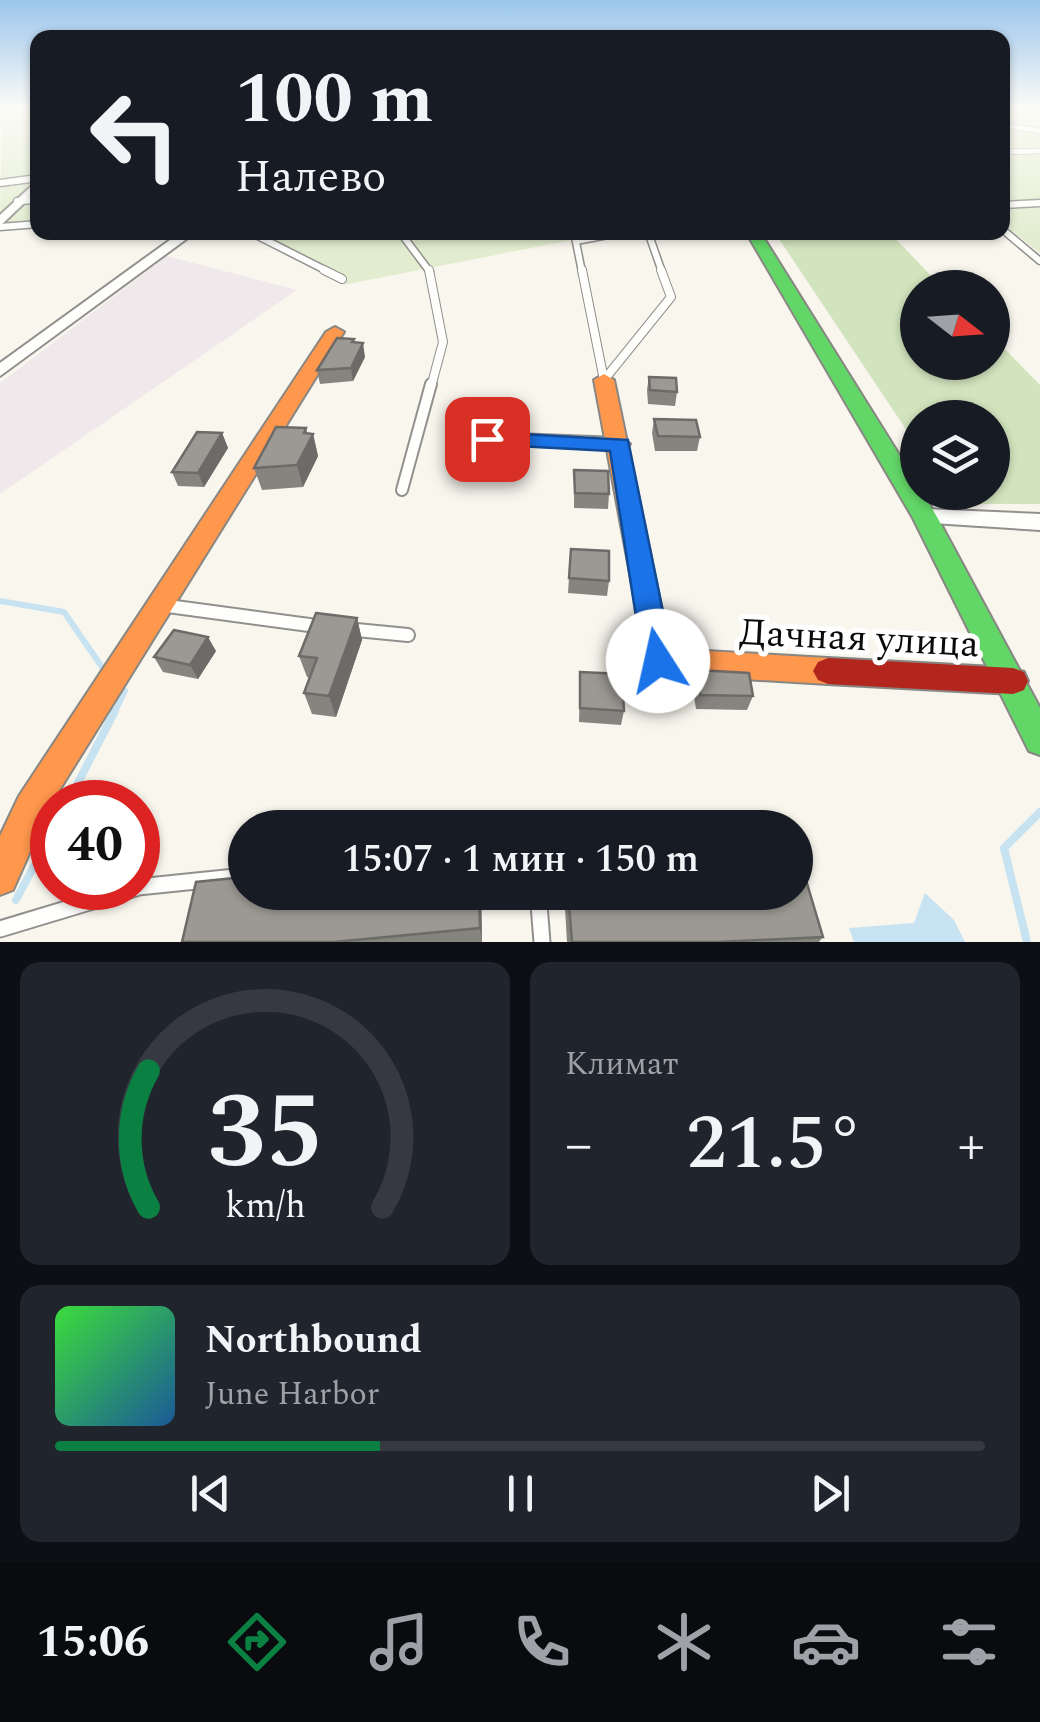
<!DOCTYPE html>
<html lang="ru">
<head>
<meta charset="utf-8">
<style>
	:root { --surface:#171b24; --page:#20242c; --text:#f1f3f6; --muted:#9ea1a6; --line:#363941; --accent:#0b8043 }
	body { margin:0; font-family:Spectral,serif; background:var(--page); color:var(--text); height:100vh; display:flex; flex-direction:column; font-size:38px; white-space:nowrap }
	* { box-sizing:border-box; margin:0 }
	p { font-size:32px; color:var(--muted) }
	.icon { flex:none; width:55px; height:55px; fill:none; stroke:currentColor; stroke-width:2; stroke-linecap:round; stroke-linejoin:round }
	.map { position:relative; height:942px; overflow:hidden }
	.details { display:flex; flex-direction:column; gap:20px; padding:20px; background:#0d0f14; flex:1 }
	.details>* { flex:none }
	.top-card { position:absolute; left:30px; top:30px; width:980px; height:210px; border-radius:20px; box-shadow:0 2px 8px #0004; background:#171b24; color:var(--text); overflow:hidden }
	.needle { width:65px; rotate:107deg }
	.buttons { position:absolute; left:900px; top:270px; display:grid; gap:20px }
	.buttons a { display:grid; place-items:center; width:110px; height:110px; border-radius:50%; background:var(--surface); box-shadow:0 2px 8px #0004; font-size:50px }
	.speed { position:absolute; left:30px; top:780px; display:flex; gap:20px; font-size:50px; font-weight:700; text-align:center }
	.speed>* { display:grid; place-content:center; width:130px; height:130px; border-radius:50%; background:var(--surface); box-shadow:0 2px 8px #0004; line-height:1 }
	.speed .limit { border:15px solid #d22; background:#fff; color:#111 }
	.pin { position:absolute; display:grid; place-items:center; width:85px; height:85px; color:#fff; margin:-42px; border-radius:20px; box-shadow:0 5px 15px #0006 }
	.me { position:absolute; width:110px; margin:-55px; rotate:350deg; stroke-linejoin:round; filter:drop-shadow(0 0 8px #0008) }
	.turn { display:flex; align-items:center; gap:35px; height:210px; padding:0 40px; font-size:45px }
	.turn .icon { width:130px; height:130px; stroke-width:2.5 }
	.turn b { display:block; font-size:70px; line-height:85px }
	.big { font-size:75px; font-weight:600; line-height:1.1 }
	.details .card { flex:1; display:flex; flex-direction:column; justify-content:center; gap:15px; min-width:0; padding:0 35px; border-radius:20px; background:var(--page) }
	.details .dial { align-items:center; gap:0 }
	.dial svg { height:260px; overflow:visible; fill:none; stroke:var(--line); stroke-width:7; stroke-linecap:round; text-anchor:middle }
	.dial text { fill:var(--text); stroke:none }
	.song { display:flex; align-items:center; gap:30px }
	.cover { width:120px; height:120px; border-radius:15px; background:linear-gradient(135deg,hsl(120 70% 55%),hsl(210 70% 35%)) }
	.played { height:10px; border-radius:5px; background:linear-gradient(90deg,var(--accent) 35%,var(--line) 35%) }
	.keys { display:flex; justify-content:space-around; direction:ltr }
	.heat { display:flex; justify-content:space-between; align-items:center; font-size:55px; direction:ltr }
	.details .tiles { flex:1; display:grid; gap:20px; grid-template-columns:1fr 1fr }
	.card:last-child { grid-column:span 2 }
	.trip { position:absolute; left:228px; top:810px; width:585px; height:100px; border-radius:50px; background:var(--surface); box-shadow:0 2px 8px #0004; font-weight:600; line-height:100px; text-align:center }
	.tabs { display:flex; height:160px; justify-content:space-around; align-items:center; background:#090b0e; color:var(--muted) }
	.tabs .icon { width:70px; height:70px }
	.tabs .current { color:var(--accent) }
	.tabs b { font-size:45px; color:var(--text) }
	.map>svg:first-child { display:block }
</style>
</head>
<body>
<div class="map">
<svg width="1040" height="942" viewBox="0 0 1040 942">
	<rect width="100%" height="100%" fill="#f9f6ee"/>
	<!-- industrial -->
	<path fill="#f0e9eb" d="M167 256 297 290 0 494V383Z"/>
	<!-- green -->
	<path fill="#e2edcf" d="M2 108H37V227L0 230Z
		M1002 108H1040V253L1003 224Z
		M247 233H607L343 285Z"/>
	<!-- forest -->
	<path fill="#d2e4be" d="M775 233H890L942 287 918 288V362H992L993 337 1040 385V504H957L949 493 992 492V418H918L917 446Z"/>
	<!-- water -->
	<path fill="#c7e2f1" d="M925 893 954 920 965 942H854L849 928 914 923Z"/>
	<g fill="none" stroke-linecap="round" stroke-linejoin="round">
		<!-- stream-far1 -->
		<path stroke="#c7e2f1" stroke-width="6" d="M0 601 64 612 104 670
			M114 713 125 691"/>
		<!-- stream -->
		<path stroke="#c7e2f1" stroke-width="8" d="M68 802 115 711
			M16 900 52 832
			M1027 942 1004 848 1040 812"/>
		<!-- lane-far5 casing -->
		<g stroke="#92908d" stroke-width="6">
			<path id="lane-far5" d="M1002 125 1040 131
				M1002 152 1040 151
				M11 182 38 178"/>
		</g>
		<!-- lane-far4 casing -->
		<g stroke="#92908d" stroke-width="9">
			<path id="lane-far4" d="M0 183 30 179
				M17 201 38 200
				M1002 205 1040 203
				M0 227 38 224
				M1002 229 1040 261
				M250 232 329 272
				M400 232 430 272
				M574 232 582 272
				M648 232 662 272
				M576 241 624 232"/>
		</g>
		<!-- lane-far3 casing -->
		<g stroke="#92908d" stroke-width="10">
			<path id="lane-far3" d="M324 270 342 279
				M429 270 443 342 431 387
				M582 270 604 380
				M604 380 671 297 661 270"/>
		</g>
		<!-- lane-far2 casing -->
		<g stroke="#92908d" stroke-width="14">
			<path id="lane-far2" d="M402 490 431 384"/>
		</g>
		<!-- lane-far1 casing -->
		<g stroke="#92908d" stroke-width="16">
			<path id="lane-far1" d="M168 606 324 627
				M346 629 408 635"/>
		</g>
		<!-- lane casing -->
		<g stroke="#92908d" stroke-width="19">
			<path id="lane" d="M138 887 245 876
				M538 892 542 942
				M0 929 136 888"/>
		</g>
		<!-- street casing -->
		<g stroke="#92908d" stroke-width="4">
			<path id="street" d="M38 180V190L0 226V215Z
				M181 232H196L0 376V363Z
				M487 433 620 438 630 444 620 450 480 443 478 439 480 435Z
				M925 509 1040 514V530L917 522 914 517 917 512Z"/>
		</g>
		<!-- fast casing -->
		<g stroke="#888783" stroke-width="4">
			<path id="fast" d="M746 232H760L918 485V492H922L937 517 1040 708V755L1029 751 913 518Z"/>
		</g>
		<!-- slow casing -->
		<g stroke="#888783" stroke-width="4">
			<path id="slow" d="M335 327 344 332 52 802 13 890 0 895V836L19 796 326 332Z
				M604 374 614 380 670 649 828 658 838 662 843 671 838 680 828 684 658 674 648 670 594 380Z"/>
		</g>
		<!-- jam casing -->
		<g stroke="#888783" stroke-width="4">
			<path id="jam" d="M828 658 1013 668 1024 672 1028 681 1024 690 1013 694 828 684 818 680 813 671 818 662Z"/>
		</g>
		<!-- lane-far5 -->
		<use href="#lane-far5" stroke="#fefefc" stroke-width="5"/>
		<!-- lane-far4 -->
		<use href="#lane-far4" stroke="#fefefc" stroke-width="6"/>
		<!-- lane-far3 -->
		<use href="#lane-far3" stroke="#fefefc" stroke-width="8"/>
		<!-- lane-far2 -->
		<use href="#lane-far2" stroke="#fefefc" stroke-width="10"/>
		<!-- lane-far1 -->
		<use href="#lane-far1" stroke="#fefefc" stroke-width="12"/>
		<!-- lane -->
		<use href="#lane" stroke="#fefefc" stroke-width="15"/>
		<!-- street -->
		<use href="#street" fill="#fefefc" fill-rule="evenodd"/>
		<!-- fast -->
		<use href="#fast" fill="#63d668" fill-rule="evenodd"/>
		<!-- slow -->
		<use href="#slow" fill="#ff974d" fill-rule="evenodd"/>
		<!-- jam -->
		<use href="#jam" fill="#b3261e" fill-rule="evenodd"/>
	</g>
	<!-- wall -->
	<path fill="#86847f" d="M354 339 355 343 365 357 353 381 320 384 317 370Z
		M649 377 677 392 675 406 648 404 647 390Z
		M654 419 700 437 697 451H655L652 433Z
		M222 433 228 448 204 487 178 486 172 472Z
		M307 434H313L318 456 303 487 262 490 254 468Z
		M574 470 609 494 608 509 574 508Z
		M571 549 609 581 607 596 568 593Z
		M357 618 362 640 336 717 312 714 304 693 310 678 307 677 299 656Z
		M216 651 198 679 163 672 154 657Z
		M697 670 753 696 747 710 696 709 692 684Z
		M580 672 624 711 621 725 579 722Z
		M245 892H481L482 942H182Z
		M564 892H795L823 937 819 942H567Z"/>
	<!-- shaded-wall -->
	<path fill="#6d6b68" d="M363 343 365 357 353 381 351 368Z
		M306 428 309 441 313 434 318 456 303 487 297 465 304 433Z
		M222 433 228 448 204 487 198 473Z
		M357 618 362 640 336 717 329 696Z
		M208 637 216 651 198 679 190 665Z
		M479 892H481L482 942 480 928Z"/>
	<!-- building -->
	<path fill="#9c9994" stroke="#6d6b68" stroke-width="2.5" d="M337 338 354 339 352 342 363 343 351 368 317 370Z
		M649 377 676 378 677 392 650 390Z
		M654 419 696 420 700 437 658 436Z
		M276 427 306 428 304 433 313 434 297 465 254 468Z
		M197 432 222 433 198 473 172 472Z
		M574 470 608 471 609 494 575 493Z
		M571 549 609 551V581L569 578Z
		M316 613 357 618 329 696 304 693 317 658 299 656Z
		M174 630 208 637 190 665 154 657Z
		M697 670 749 673 753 696 700 695Z
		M580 672 622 674 624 711 580 708Z
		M800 860 823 937 718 942H572L568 892H795V861Z
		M245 877V892H479L480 928 334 942H182L196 882Z"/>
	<!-- sky -->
	<linearGradient id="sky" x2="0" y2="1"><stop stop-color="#9bc6ec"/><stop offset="0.45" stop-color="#fcfbf7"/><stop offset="1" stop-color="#fcfbf7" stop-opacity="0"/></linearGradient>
	<rect width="1040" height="240" fill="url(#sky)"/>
	<!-- route -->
	<path fill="#1a73e8" stroke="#114b97" stroke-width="2.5" d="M487 432 628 440 673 661 669 670 658 674 648 670 643 661 610 451 480 444V434Z"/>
	<g text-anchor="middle" stroke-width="10" stroke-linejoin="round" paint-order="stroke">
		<!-- street labels -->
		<g font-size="38" fill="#0a0a0a" stroke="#fff">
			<text transform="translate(859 637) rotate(3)" y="13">Дачная улица</text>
		</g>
	</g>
</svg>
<div class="buttons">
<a><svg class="needle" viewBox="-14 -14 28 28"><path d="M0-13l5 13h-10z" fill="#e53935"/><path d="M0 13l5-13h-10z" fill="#9ea1a6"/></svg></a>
<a><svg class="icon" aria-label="layers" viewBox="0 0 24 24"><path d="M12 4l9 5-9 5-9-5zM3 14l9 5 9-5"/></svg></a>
</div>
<div class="speed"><div class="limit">40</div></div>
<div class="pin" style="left:487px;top:439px;background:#d93025"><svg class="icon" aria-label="arrive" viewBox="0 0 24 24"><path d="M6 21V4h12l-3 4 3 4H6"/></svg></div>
<svg class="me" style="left:658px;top:661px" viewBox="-20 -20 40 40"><circle r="19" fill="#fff"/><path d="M0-13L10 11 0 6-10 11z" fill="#1a73e8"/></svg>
<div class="trip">15:07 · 1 мин · 150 m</div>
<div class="top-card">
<div class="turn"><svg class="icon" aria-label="left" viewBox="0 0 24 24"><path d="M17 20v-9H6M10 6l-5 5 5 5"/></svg><div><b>100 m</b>Налево</div></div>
</div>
</div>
<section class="details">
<div class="tiles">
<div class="card dial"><svg viewBox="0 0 100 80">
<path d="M14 69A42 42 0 1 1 86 69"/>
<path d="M14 69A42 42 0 0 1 14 27" stroke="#0b8043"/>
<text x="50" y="56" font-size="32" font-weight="700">35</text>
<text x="50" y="72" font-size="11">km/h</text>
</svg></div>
<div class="card"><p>Климат</p>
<div class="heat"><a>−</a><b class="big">21.5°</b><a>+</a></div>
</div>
<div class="card">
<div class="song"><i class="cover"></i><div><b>Northbound</b><p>June Harbor</p></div></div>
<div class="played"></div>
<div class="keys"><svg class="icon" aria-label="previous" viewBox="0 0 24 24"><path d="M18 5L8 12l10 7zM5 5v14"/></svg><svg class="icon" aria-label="pause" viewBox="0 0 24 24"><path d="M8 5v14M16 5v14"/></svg><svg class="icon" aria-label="next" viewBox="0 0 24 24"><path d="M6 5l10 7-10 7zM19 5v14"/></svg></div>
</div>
</div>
</section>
<nav class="tabs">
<b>15:06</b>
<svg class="icon current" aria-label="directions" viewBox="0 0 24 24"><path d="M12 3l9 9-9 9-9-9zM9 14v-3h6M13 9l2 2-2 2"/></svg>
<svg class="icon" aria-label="music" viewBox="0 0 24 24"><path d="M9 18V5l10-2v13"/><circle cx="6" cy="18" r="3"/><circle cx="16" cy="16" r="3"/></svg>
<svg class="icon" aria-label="phone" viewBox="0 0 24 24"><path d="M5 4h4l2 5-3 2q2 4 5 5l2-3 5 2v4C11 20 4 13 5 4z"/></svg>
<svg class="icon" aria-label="climate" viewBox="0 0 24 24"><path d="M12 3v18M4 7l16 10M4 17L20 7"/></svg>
<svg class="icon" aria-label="car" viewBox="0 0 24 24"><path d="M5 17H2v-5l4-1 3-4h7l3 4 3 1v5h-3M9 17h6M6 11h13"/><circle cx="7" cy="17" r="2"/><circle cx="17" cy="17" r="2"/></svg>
<svg class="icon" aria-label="filters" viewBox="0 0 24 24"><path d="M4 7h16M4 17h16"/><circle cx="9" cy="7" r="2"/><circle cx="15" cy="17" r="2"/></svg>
</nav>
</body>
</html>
